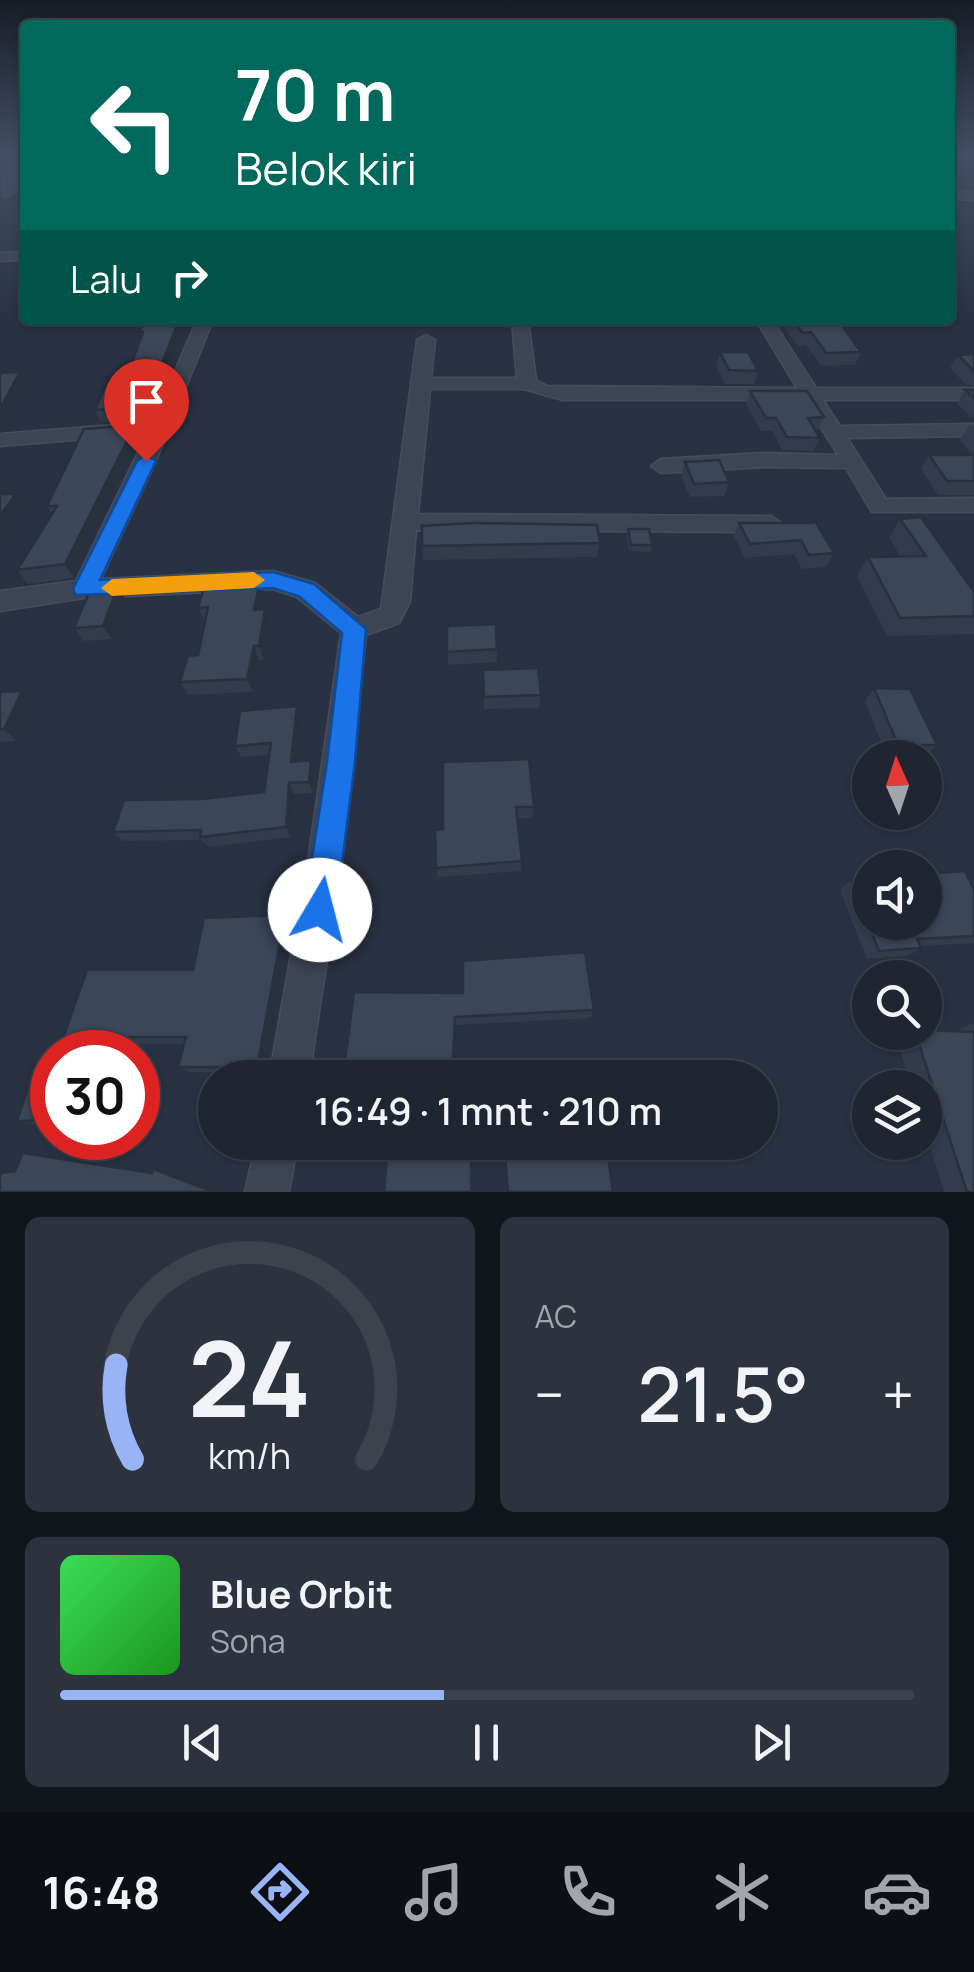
<!DOCTYPE html>
<html lang="id">
<head>
<meta charset="utf-8">
<style>
	:root { --surface:#1f2632; --page:#2c323e; --text:#f1f3f6; --muted:#a1a5ac; --line:#3c434d; --accent:#98b4f4 }
	body { margin:0; font-family:Manrope,sans-serif; background:var(--page); color:var(--text); height:100vh; display:flex; flex-direction:column; font-size:38px; white-space:nowrap }
	* { box-sizing:border-box; margin:0 }
	p { font-size:32px; color:var(--muted) }
	.icon { flex:none; width:55px; height:55px; fill:none; stroke:currentColor; stroke-width:2; stroke-linecap:round; stroke-linejoin:round }
	.map { position:relative; height:1192px; overflow:hidden }
	.sheet { display:flex; flex-direction:column; gap:25px; padding:25px; background:#11151c; flex:1 }
	.sheet>* { flex:none }
	.top-card { position:absolute; left:20px; top:20px; width:935px; height:305px; border-radius:10px; box-shadow:0 2px 8px #0004,0 0 0 2px var(--line); background:#00695c; color:#fff; overflow:hidden }
	.needle { width:65px; rotate:357deg }
	.buttons { position:absolute; left:852px; top:740px; display:grid; gap:20px }
	.buttons a { display:grid; place-items:center; width:90px; height:90px; border-radius:50%; background:var(--surface); box-shadow:0 2px 8px #0004,0 0 0 2px var(--line); font-size:50px }
	.speed { position:absolute; left:30px; top:1030px; display:flex; gap:20px; font-size:50px; font-weight:700; text-align:center }
	.speed>* { display:grid; place-content:center; width:130px; height:130px; border-radius:50%; background:var(--surface); box-shadow:0 2px 8px #0004,0 0 0 2px var(--line); line-height:1 }
	.speed .limit { border:15px solid #d22; background:#fff; color:#111 }
	.pin { position:absolute; display:grid; place-items:center; width:85px; height:85px; color:#fff; margin:-102px -42px; border-radius:50% 50% 50% 0; rotate:-45deg; box-shadow:0 0 10px #0007 }
	.pin .icon { rotate:45deg }
	.me { position:absolute; width:110px; margin:-55px; rotate:8deg; stroke-linejoin:round; filter:drop-shadow(0 0 8px #0008) }
	.turn { display:flex; align-items:center; gap:35px; height:210px; padding:0 50px; font-size:45px }
	.turn .icon { width:130px; height:130px; stroke-width:2.5 }
	.turn b { display:block; font-size:70px; line-height:85px }
	.then { display:flex; align-items:center; height:95px; padding:0 50px; background:#0003; gap:20px; font-size:38px }
	.big { font-size:75px; font-weight:600; line-height:1.1 }
	.sheet .tile { flex:1; display:flex; flex-direction:column; justify-content:center; gap:15px; min-width:0; padding:0 35px; border-radius:15px; background:var(--page) }
	.sheet .dial { align-items:center; gap:0 }
	.dial svg { height:260px; overflow:visible; fill:none; stroke:var(--line); stroke-width:7; stroke-linecap:round; text-anchor:middle }
	.dial text { fill:var(--text); stroke:none }
	.song { display:flex; align-items:center; gap:30px }
	.cover { width:120px; height:120px; border-radius:15px; background:linear-gradient(135deg,hsl(130 70% 55%),hsl(120 70% 35%)) }
	.played { height:10px; border-radius:5px; background:linear-gradient(90deg,var(--accent) 45%,var(--line) 45%) }
	.keys { display:flex; justify-content:space-around; direction:ltr }
	.heat { display:flex; justify-content:space-between; align-items:center; font-size:55px; direction:ltr }
	.sheet .tiles { flex:1; display:grid; gap:25px; grid-template-columns:1fr 1fr }
	.tile:last-child { grid-column:span 2 }
	.trip { position:absolute; left:198px; top:1060px; width:580px; height:100px; border-radius:50px; background:var(--surface); box-shadow:0 2px 8px #0004,0 0 0 2px var(--line); font-weight:600; line-height:100px; text-align:center }
	.tab-bar { display:flex; height:160px; justify-content:space-around; align-items:center; background:#0c0f14; color:var(--muted) }
	.tab-bar .icon { width:70px; height:70px }
	.tab-bar .selected { color:var(--accent) }
	.tab-bar b { font-size:45px; color:var(--text) }
	.map>svg:first-child { display:block }
</style>
</head>
<body>
<div class="map">
<svg width="974" height="1192" viewBox="0 0 974 1192">
	<rect width="100%" height="100%" fill="#293243"/>
	<g fill="none" stroke-linecap="round" stroke-linejoin="round">
		<!-- minor casing -->
		<g stroke="#474d5c" stroke-width="3">
			<path id="minor" d="M950 191 974 192V200L950 199Z
				M25 252V260L0 261V253Z
				M197 320H213L156 461 101 579 273 571 315 583 358 617 381 609 417 340 426 335 435 340 431 378H517L512 320H528L536 380 547 386 797 388 756 320H772L816 388H974V400H823L840 426 974 424V436L847 438 886 499 974 498V512H872L846 468 763 467 661 473 651 466 661 459 763 453 838 455 804 400H563L524 389H430L418 514 771 516 782 524 771 532 416 530 410 602 399 623 366 635 343 854 309 1078H269L309 854 341 633 297 597 273 589 84 598 0 611V591L76 581 147 434 0 446V434L153 422Z
				M256 1142H298L289 1192H245Z"/>
		</g>
		<!-- minor -->
		<use href="#minor" fill="#3d4453" fill-rule="evenodd"/>
	</g>
	<!-- wall -->
	<path fill="#333c4d" d="M145 320H188L150 418 101 422 95 410 126 379 141 337 139 332Z
		M778 320H838L861 352 855 365 821 366 806 345 798 346Z
		M720 352 758 371 754 384H725L716 366Z
		M974 354V387L965 384 950 368 958 355Z
		M965 390H974V419L957 404Z
		M750 391 824 417 818 430H815L820 438 814 451 782 450 772 431H761L746 404Z
		M974 425V495H938L921 469 929 455H972L960 440 969 426Z
		M141 438 74 578 28 584 17 570 52 514 47 506Z
		M685 462 729 482 724 496 690 497 681 476Z
		M900 519 974 592V634L887 636 857 576 868 557H901L889 538Z
		M739 523H812L834 553 826 567 802 569 794 554 745 558 734 536Z
		M628 529 652 545 651 552 629 551 627 535Z
		M600 543 597 557 423 560 422 546Z
		M118 586 126 600 112 639 84 641 74 628Z
		M265 595 262 609H265L270 622 264 659 259 660 253 692 188 695 180 682 198 655 205 621 198 608Z
		M447 626 497 649V662L448 665Z
		M483 670 541 695 539 708 484 709Z
		M874 688 937 745 925 757H887L865 701Z
		M22 691 33 704 17 741 0 742V692Z
		M301 718 297 761 315 771 313 793 294 794 291 837 208 847 202 840 123 841 113 832 202 799 264 792 270 755 241 757 235 746Z
		M443 762 534 807 532 818H518L522 861 521 871 438 877 436 868 443 829Z
		M851 880 974 890V943L920 946 921 948 907 956 867 959 840 890Z
		M285 915 293 925 266 1072H190L178 1067 184 1044H130L58 1052Z
		M463 993 594 1010 590 1018 456 1025 343 1077Z
		M974 1023V1192H944L925 1130V1088H912L896 1037 906 1032 955 1031Z
		M52 1070V1124L36 1125 17 1121Z
		M472 1142 388 1148H315L307 1145Z"/>
	<!-- shaded-wall -->
	<path fill="#29313e" d="M25 189V199L11 208 0 209V201Z
		M179 320H188L150 418 145 406Z
		M20 372 27 385 5 430 0 433V409Z
		M135 425 141 438 74 578 65 564Z
		M16 494 24 507 0 540V515Z
		M260 582 265 595 259 623 254 610Z
		M118 586 126 600 112 639 103 626Z
		M265 609 270 622 264 659 259 646Z
		M254 646 259 660 253 692 247 679Z
		M22 691 33 704 17 741 4 729Z
		M297 706 301 718 296 773 291 762Z
		M311 760 315 771 313 793 309 782Z
		M289 783 294 794 291 837 286 827Z
		M285 915 293 925 266 1072 257 1067Z
		M455 1017 456 1025 454 1078H452Z
		M115 1037 130 1044 127 1052H111Z
		M153 1169 170 1171 226 1192H214Z"/>
	<!-- building -->
	<path fill="#3b4659" stroke="#29313e" stroke-width="2.5" d="M0 166H25V189L7 200 0 201Z
		M145 320H179L145 406 95 410 108 380 126 379 143 332H139Z
		M792 320H838L861 352 826 353 811 332 803 333Z
		M720 352H748L758 371 729 370Z
		M974 354V371L958 355Z
		M20 372 0 409V373Z
		M965 390H974V398Z
		M750 391H807L824 417 808 418 820 438 787 437 776 418H766Z
		M135 425 65 564 17 570 57 506H47L84 429Z
		M929 455H974V481H947Z
		M719 460 729 482 694 484 685 462Z
		M0 494H16L0 515Z
		M921 517 974 592V616L900 618 868 557 926 556 900 519Z
		M815 521 834 553 809 555 801 540 750 544 739 523H812Z
		M472 523 597 525 600 543 422 546V526Z
		M628 529H649L652 545H631Z
		M260 582 254 610 265 609 259 646H254L247 679 180 682 188 656 198 655 208 607 198 608 205 584Z
		M118 586 103 626 74 628 91 588Z
		M496 624 497 649 447 652V626Z
		M538 668 541 695 484 697 483 670Z
		M874 688 910 689 937 745H898Z
		M22 691 4 729H0V692Z
		M297 706 291 762 311 760 309 782 289 783 286 827 200 837 201 830 113 832 124 800 202 799 264 792 271 743 235 746 240 711Z
		M529 759 534 807H516L522 861 436 868 435 830 443 829V762Z
		M965 871 974 890V936L917 939 921 948 879 951 851 880 870 879V922H925V874Z
		M285 915 257 1067H178L186 1037H115L111 1052H58L87 970H193L204 918Z
		M585 952 594 1010 455 1017 452 1078H316L343 1077 354 992 463 993V961Z
		M925 1030 974 1032V1192H967L915 1032H925Z
		M52 1070V1120L17 1121 33 1073H52Z
		M307 1142H471V1192H384L388 1146 307 1145Z
		M504 1142H606L613 1192H508Z
		M23 1153 152 1173 153 1169 214 1192H0V1173L15 1171Z"/>
	<!-- sky -->
	<linearGradient id="sky" x2="0" y2="1"><stop stop-color="#171c25"/><stop offset="0.48" stop-color="#434f66"/><stop offset="1" stop-color="#434f66" stop-opacity="0"/></linearGradient>
	<rect width="974" height="322" fill="url(#sky)"/>
	<!-- route -->
	<path fill="#1a73e8" stroke="#114b97" stroke-width="2.5" d="M146 455 156 461 100 580 273 572 314 584 366 629 355 762 336 910 331 921 320 926 309 921 304 910 327 762 342 633 299 596 273 588 76 595 73 589 137 461Z"/>
	<!-- slow -->
	<path fill="#f59e0b" d="M254 572 265 580 254 588 112 596 101 588 112 579Z"/>
</svg>
<div class="buttons">
<a><svg class="needle" viewBox="-14 -14 28 28"><path d="M0-13l5 13h-10z" fill="#e53935"/><path d="M0 13l5-13h-10z" fill="#a1a5ac"/></svg></a>
<a><svg class="icon" aria-label="sound" viewBox="0 0 24 24"><path d="M4 9h4l5-4v14l-5-4H4zM17 9q2 3 0 6"/></svg></a>
<a><svg class="icon" aria-label="search" viewBox="0 0 24 24"><circle cx="10" cy="10" r="6"/><path d="M15 15l6 6"/></svg></a>
<a><svg class="icon" aria-label="layers" viewBox="0 0 24 24"><path d="M12 4l9 5-9 5-9-5zM3 14l9 5 9-5"/></svg></a>
</div>
<div class="speed"><div class="limit">30</div></div>
<div class="pin" style="left:146px;top:461px;background:#d93025"><svg class="icon" aria-label="arrive" viewBox="0 0 24 24"><path d="M6 21V4h12l-3 4 3 4H6"/></svg></div>
<svg class="me" style="left:320px;top:910px" viewBox="-20 -20 40 40"><circle r="19" fill="#fff"/><path d="M0-13L10 11 0 6-10 11z" fill="#1a73e8"/></svg>
<div class="trip">16:49 · 1 mnt · 210 m</div>
<div class="top-card">
<div class="turn"><svg class="icon" aria-label="left" viewBox="0 0 24 24"><path d="M17 20v-9H6M10 6l-5 5 5 5"/></svg><div><b>70 m</b>Belok kiri</div></div>
<div class="then">Lalu<svg class="icon" aria-label="right" viewBox="0 0 24 24"><path d="M7 20v-9h11M14 6l5 5-5 5"/></svg></div>
</div>
</div>
<section class="sheet">
<div class="tiles">
<div class="tile dial"><svg viewBox="0 0 100 80">
<path d="M14 69A42 42 0 1 1 86 69"/>
<path d="M14 69A42 42 0 0 1 9 40" stroke="#98b4f4"/>
<text x="50" y="56" font-size="32" font-weight="700">24</text>
<text x="50" y="72" font-size="11">km/h</text>
</svg></div>
<div class="tile"><p>AC</p>
<div class="heat"><a>−</a><b class="big">21.5°</b><a>+</a></div>
</div>
<div class="tile">
<div class="song"><i class="cover"></i><div><b>Blue Orbit</b><p>Sona</p></div></div>
<div class="played"></div>
<div class="keys"><svg class="icon" aria-label="previous" viewBox="0 0 24 24"><path d="M18 5L8 12l10 7zM5 5v14"/></svg><svg class="icon" aria-label="pause" viewBox="0 0 24 24"><path d="M8 5v14M16 5v14"/></svg><svg class="icon" aria-label="next" viewBox="0 0 24 24"><path d="M6 5l10 7-10 7zM19 5v14"/></svg></div>
</div>
</div>
</section>
<nav class="tab-bar">
<b>16:48</b>
<svg class="icon selected" aria-label="directions" viewBox="0 0 24 24"><path d="M12 3l9 9-9 9-9-9zM9 14v-3h6M13 9l2 2-2 2"/></svg>
<svg class="icon" aria-label="music" viewBox="0 0 24 24"><path d="M9 18V5l10-2v13"/><circle cx="6" cy="18" r="3"/><circle cx="16" cy="16" r="3"/></svg>
<svg class="icon" aria-label="phone" viewBox="0 0 24 24"><path d="M5 4h4l2 5-3 2q2 4 5 5l2-3 5 2v4C11 20 4 13 5 4z"/></svg>
<svg class="icon" aria-label="climate" viewBox="0 0 24 24"><path d="M12 3v18M4 7l16 10M4 17L20 7"/></svg>
<svg class="icon" aria-label="car" viewBox="0 0 24 24"><path d="M5 17H2v-5l4-1 3-4h7l3 4 3 1v5h-3M9 17h6M6 11h13"/><circle cx="7" cy="17" r="2"/><circle cx="17" cy="17" r="2"/></svg>
</nav>
</body>
</html>
